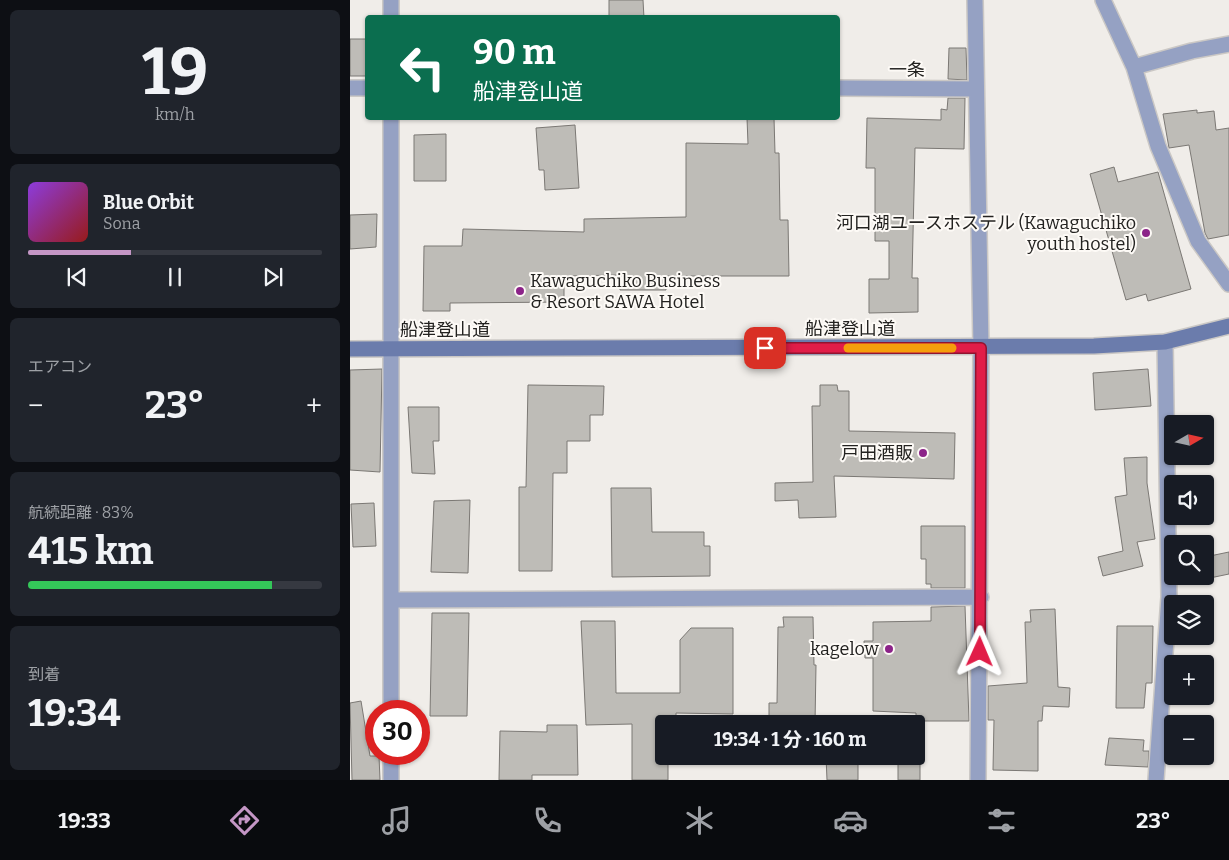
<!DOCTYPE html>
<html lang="ja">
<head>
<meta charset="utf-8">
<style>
	:root { --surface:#171b24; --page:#20242c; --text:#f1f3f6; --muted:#9ea1a6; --line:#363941; --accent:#c496c5 }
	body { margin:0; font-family:Bitter,"Noto Sans JP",serif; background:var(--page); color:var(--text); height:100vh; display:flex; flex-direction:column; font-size:19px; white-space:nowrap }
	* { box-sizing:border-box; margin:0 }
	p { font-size:16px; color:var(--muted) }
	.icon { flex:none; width:28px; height:28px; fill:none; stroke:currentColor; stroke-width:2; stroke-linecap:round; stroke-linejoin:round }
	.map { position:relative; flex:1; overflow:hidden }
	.side { display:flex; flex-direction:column; gap:10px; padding:10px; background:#0d0f14; width:350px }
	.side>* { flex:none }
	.guide { position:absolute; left:15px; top:15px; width:475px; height:105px; border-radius:5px; box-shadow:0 1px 4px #0004; background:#0b6e4f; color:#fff; overflow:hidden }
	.needle { width:32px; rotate:81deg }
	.tools { position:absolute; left:814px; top:415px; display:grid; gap:10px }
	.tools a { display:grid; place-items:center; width:50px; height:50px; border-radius:5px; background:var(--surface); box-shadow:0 1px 4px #0004; font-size:25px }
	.speed { position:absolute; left:15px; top:700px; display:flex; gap:10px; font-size:25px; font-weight:700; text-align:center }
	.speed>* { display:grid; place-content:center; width:65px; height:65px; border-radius:50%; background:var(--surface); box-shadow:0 1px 4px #0004; line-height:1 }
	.speed .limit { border:8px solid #d22; background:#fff; color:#111 }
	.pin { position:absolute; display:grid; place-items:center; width:42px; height:42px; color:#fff; margin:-21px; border-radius:10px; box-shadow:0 2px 8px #0006 }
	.me { position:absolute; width:55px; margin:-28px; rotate:1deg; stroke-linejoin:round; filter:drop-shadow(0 0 4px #0008) }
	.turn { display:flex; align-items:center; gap:18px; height:105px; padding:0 25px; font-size:22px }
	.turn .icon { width:65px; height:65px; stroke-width:2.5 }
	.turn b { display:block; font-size:35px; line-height:42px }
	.big { font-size:38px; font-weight:700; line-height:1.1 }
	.side .card { flex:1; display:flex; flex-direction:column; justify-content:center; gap:8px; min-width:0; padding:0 18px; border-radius:8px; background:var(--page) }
	.side .dial { align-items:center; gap:0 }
	.dial b { font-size:65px; line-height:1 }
	.song { display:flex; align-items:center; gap:15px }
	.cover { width:60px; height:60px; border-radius:8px; background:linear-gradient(135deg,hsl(270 70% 55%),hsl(0 70% 35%)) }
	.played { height:5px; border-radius:2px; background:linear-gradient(90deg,var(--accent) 35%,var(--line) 35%) }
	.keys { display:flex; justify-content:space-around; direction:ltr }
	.heat { display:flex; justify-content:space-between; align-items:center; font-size:28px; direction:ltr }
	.charge { height:8px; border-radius:4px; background:linear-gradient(90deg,#34c759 83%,var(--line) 0) }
	.trip { position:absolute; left:305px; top:715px; width:270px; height:50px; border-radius:5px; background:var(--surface); box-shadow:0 1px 4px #0004; font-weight:700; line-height:50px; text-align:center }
	.tab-bar { display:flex; height:80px; justify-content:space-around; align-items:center; background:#090b0e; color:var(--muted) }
	.tab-bar .icon { width:35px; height:35px }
	.tab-bar .current { color:var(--accent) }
	.tab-bar b { font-size:22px; color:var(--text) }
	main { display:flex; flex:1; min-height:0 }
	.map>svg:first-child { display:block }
</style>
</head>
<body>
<main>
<section class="side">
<div class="card dial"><b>19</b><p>km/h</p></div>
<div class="card">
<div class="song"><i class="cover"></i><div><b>Blue Orbit</b><p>Sona</p></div></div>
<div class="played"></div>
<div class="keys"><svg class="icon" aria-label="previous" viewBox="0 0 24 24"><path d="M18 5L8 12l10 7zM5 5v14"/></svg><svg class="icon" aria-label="pause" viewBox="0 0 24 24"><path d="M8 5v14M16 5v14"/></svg><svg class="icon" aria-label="next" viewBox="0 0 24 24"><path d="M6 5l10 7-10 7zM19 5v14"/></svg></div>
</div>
<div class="card"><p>エアコン</p>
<div class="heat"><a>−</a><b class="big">23°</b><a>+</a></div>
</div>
<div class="card"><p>航続距離 · 83%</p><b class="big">415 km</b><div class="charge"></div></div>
<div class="card"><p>到着</p><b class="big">19:34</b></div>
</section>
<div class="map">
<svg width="879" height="780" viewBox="0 0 879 780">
	<rect width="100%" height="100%" fill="#f0ede9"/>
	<!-- building -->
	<path fill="#bebcb7" stroke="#7b7874" d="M259 0H293L294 18H259Z
		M0 39H18V76H0Z
		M599 48H616L617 80 598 79Z
		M598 98H615L614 149 565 148 562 278H568V312L519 313V279H539V241H525V168H516L517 118 591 120V109L597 110Z
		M847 110V113L864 111 866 130 879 128V235L858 239 855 233 839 145 819 148 813 114Z
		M397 118H424L425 153H429L430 220H438L439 276H316V290H270V275L214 276V302L100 303V311H73L74 246H112L113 229 234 232V219L336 217V143L398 144Z
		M225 125 229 188 195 190 194 170H189L186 128Z
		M96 134V181H64V135Z
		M764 167 768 182 808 172 841 289 798 301 796 294 776 300 740 174Z
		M27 214 26 247 0 249V215Z
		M32 369 30 472 0 470V370Z
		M798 369 801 406 745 410 743 373Z
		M178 385 254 386 253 415H240V441H217V473H203L202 571H169V487H176Z
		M470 385H487L488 391H499V431L605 433 604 479 484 476 486 517 449 518 448 500 425 501V483L463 482 462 406H470Z
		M58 407H89V441H83L85 474 62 473Z
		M797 457V483L805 539 787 542 793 566 753 576 748 557 773 551 765 497 777 495 774 458Z
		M261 488H301L302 532H354V546H360V576L262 577Z
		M120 500 118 573 81 572 84 501Z
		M24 503 26 546 3 547 1 504Z
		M571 526H615V588H581V584H576V559H571Z
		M879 552V574L855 579V557Z
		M615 606 619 721H566V713L523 711V658H515L514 641H523V622L581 621V607Z
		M705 609 708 687 720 688 719 707 693 706 692 721H688V771L643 770 644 720H638V686L677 683 675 622H681L680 610Z
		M82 613H119L117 716H80Z
		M433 617H463L464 665H466L465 724H419V703H427L428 627H434Z
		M231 621H265L266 693H330V640L341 628H383V714L326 713V719H314V756H318V780H282V724L236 725Z
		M767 626H803L802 683H796L794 708H766Z
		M11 701 20 756H29L30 780H2L0 703Z
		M197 725H227L228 775H182V780H149L150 731 197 732Z
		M759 738 794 740 793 751H799L798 767 755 765Z
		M476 756H508V780H477Z
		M548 756H570V780H548Z"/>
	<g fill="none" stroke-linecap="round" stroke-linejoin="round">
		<!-- street casing -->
		<g stroke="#cbc8c5" stroke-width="18">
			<path id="street" d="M41 0V18
				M625 0 631 348 628 780
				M753 0 784 67 808 146 848 241 879 284
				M784 67 842 51 879 44
				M0 88H18
				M488 88 626 89
				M41 600 631 597
				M41 711V118
				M41 754V780
				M806 780 819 597 815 342"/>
		</g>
		<!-- secondary casing -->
		<g stroke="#cbc8c5" stroke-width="18">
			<path id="secondary" d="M0 349 744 346 815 342 879 326"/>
		</g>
		<!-- street -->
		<use href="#street" stroke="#95a1c3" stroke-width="15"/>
		<!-- secondary -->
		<use href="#secondary" stroke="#6b7cac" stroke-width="15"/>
	</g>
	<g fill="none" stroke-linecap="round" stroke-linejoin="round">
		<!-- route casing -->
		<g stroke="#92132f" stroke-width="12">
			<path id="route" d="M415 348H631L630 652"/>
		</g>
		<!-- route -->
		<use href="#route" stroke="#e11d48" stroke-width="9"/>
		<!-- slow -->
		<path stroke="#f59e0b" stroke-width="9" d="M498 348H602"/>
	</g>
	<!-- markers -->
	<g fill="#8c2489" stroke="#fdfaf6" stroke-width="2">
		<circle cx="796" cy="233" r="5"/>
		<circle cx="170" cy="291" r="5"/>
		<circle cx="573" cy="453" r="5"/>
		<circle cx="539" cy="649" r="5"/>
	</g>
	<g text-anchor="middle" stroke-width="4" stroke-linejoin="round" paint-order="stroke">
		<!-- street labels -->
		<g font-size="18" fill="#232220" stroke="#fdfaf6">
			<text x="557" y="76">一条</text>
			<text x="500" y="335">船津登山道</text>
			<text x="95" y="336">船津登山道</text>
		</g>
		<!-- poi labels -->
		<g font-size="18" fill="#232220" stroke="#fdfaf6" text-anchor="end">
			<text x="786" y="229">河口湖ユースホステル (Kawaguchiko<tspan x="786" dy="21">youth hostel)</tspan></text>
			<text x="180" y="287" text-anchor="start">Kawaguchiko Business<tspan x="180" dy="21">&amp; Resort SAWA Hotel</tspan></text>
			<text x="563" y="459">戸田酒販</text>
			<text x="529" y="655">kagelow</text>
		</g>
	</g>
</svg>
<div class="tools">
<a><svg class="needle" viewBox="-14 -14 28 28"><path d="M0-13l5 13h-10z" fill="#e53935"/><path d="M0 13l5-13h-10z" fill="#9ea1a6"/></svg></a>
<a><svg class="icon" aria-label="sound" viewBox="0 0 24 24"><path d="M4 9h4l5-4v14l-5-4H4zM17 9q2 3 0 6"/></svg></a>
<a><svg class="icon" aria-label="search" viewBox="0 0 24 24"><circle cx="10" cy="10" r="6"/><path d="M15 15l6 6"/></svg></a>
<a><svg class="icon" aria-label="layers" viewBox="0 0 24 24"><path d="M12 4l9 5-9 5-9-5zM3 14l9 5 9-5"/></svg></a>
<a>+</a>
<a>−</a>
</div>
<div class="speed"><div class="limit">30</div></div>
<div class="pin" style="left:415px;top:348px;background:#d93025"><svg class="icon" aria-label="arrive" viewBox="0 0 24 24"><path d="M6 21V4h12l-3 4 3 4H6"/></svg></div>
<svg class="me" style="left:630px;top:652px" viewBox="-20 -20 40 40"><path d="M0-17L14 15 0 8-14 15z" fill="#e11d48" stroke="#fff" stroke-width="4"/></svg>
<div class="trip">19:34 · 1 分 · 160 m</div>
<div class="guide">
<div class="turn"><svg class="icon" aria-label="left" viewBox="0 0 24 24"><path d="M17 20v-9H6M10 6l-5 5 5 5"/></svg><div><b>90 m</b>船津登山道</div></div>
</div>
</div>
</main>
<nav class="tab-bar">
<b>19:33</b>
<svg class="icon current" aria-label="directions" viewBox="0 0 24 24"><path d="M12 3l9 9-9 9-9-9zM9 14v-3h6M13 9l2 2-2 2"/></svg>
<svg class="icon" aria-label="music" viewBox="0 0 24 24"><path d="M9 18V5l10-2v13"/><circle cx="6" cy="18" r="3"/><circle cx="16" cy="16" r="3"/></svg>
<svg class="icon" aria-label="phone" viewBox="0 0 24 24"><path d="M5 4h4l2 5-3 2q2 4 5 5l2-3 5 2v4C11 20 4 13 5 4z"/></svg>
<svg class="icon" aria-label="climate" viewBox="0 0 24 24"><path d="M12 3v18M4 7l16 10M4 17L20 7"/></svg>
<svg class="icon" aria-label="car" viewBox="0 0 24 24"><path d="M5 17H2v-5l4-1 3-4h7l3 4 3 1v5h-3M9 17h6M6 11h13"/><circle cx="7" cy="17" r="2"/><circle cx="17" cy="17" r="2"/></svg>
<svg class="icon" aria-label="filters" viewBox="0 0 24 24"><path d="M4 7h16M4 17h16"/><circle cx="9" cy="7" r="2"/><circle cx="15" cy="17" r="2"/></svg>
<b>23°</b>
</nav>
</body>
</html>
